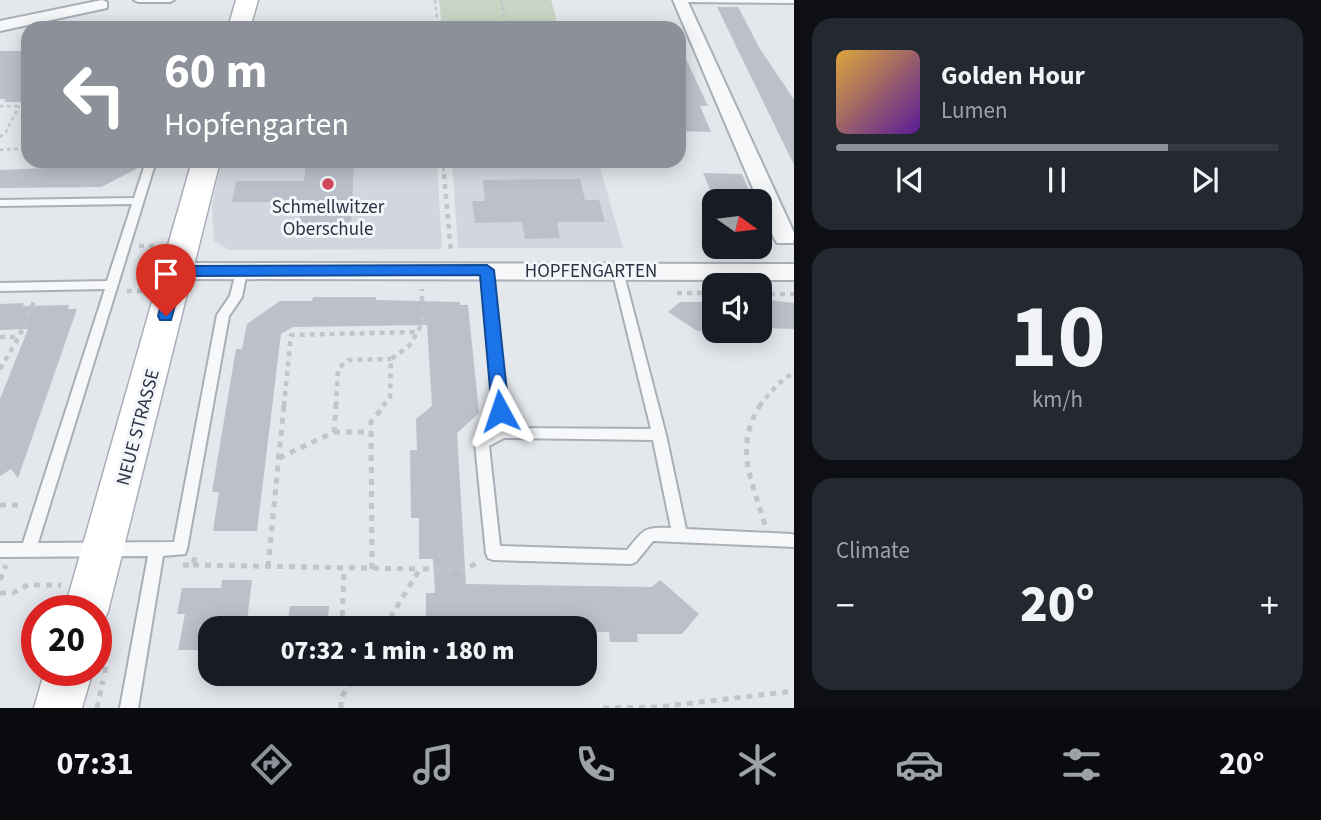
<!DOCTYPE html>
<html lang="en">
<head>
<meta charset="utf-8">
<style>
	:root { --surface:#171b24; --page:#242831; --text:#f1f3f6; --muted:#9ea1a6; --line:#363941; --accent:#8c9099 }
	body { margin:0; font-family:"Source Sans 3",sans-serif; background:var(--page); color:var(--text); height:100vh; display:flex; flex-direction:column; font-size:26px; white-space:nowrap }
	* { box-sizing:border-box; margin:0 }
	p { font-size:23px; color:var(--muted) }
	.icon { flex:none; width:38px; height:38px; fill:none; stroke:currentColor; stroke-width:2; stroke-linecap:round; stroke-linejoin:round }
	.map { position:relative; flex:1; overflow:hidden }
	.details { display:flex; flex-direction:column; gap:18px; padding:18px; background:#0d0f14; width:527px }
	.details>* { flex:none }
	.hud { position:absolute; left:21px; top:21px; width:665px; height:147px; border-radius:21px; box-shadow:0 4px 18px #0003; background:#8c9099; color:#fff; overflow:hidden }
	.needle { width:46px; rotate:104deg }
	.tools { position:absolute; left:702px; top:189px; display:grid; gap:14px }
	.tools a { display:grid; place-items:center; width:70px; height:70px; border-radius:14px; background:var(--surface); box-shadow:0 4px 18px #0003; font-size:35px }
	.speed { position:absolute; left:21px; top:595px; display:flex; gap:14px; font-size:35px; font-weight:700; text-align:center }
	.speed>* { display:grid; place-content:center; width:91px; height:91px; border-radius:50%; background:var(--surface); box-shadow:0 4px 18px #0003; line-height:1 }
	.speed .limit { border:10px solid #d22; background:#fff; color:#111 }
	.pin { position:absolute; display:grid; place-items:center; width:60px; height:60px; color:#fff; margin:-72px -30px; border-radius:50% 50% 50% 0; rotate:-45deg; box-shadow:0 0 7px #0007 }
	.pin .icon { rotate:45deg }
	.me { position:absolute; width:77px; margin:-38px; rotate:355deg; stroke-linejoin:round; filter:drop-shadow(0 0 5px #0008) }
	.turn { display:flex; align-items:center; gap:24px; height:147px; padding:0 28px; font-size:32px }
	.turn .icon { width:91px; height:91px; stroke-width:2.5 }
	.turn b { display:block; font-size:49px; line-height:60px }
	.big { font-size:52px; font-weight:800; line-height:1.1 }
	.details .card { flex:1; display:flex; flex-direction:column; justify-content:center; gap:10px; min-width:0; padding:0 24px; border-radius:21px; background:var(--page) }
	.details .dial { align-items:center; gap:0 }
	.dial b { font-size:91px; line-height:1 }
	.song { display:flex; align-items:center; gap:21px }
	.cover { width:84px; height:84px; border-radius:10px; background:linear-gradient(135deg,hsl(40 70% 55%),hsl(270 70% 35%)) }
	.played { height:7px; border-radius:4px; background:linear-gradient(90deg,var(--accent) 75%,var(--line) 75%) }
	.keys { display:flex; justify-content:space-around; direction:ltr }
	.heat { display:flex; justify-content:space-between; align-items:center; font-size:38px; direction:ltr }
	.trip { position:absolute; left:198px; top:616px; width:399px; height:70px; border-radius:21px; background:var(--surface); box-shadow:0 4px 18px #0003; font-weight:800; line-height:70px; text-align:center }
	.tab-bar { display:flex; height:112px; justify-content:space-around; align-items:center; background:#090b0e; color:var(--muted) }
	.tab-bar .icon { width:49px; height:49px }
	.tab-bar .selected { color:var(--accent) }
	.tab-bar b { font-size:32px; color:var(--text) }
	main { display:flex; flex:1; min-height:0 }
	.map>svg:first-child { display:block }
</style>
</head>
<body>
<main>
<div class="map">
<svg width="795" height="708" viewBox="0 0 795 708">
	<rect width="100%" height="100%" fill="#e4e7ec"/>
	<!-- built -->
	<path fill="#d2d6de" d="M221 161H437L442 249 229 250 214 241 212 207Z
		M452 161H598L623 248H458Z"/>
	<!-- green -->
	<path fill="#c9d6c5" d="M439 0H551L559 28H442Z"/>
	<!-- building -->
	<path fill="#bbc0ca" d="M717 7H738L760 49 795 101V167Z
		M679 44 708 106H700L711 132 679 131Z
		M0 51H28V102H4L6 99H0Z
		M100 161H143L142 166 101 187 0 188V170L98 166Z
		M306 161H354L351 224H299L301 202H232L236 181H304Z
		M703 173 742 174 751 196 712 194Z
		M580 179 585 200H599L605 222H557L560 238 525 239 522 222 475 223 472 201H485L483 180Z
		M313 297H376V300L460 302V305H468L479 413 457 433 466 584 652 587 660 580 699 614 682 634H637L638 642H610L609 632H584V628H435V619L426 618V593H435L433 559H419V518H411L410 450H417L416 419 432 406 427 325 293 327 281 334 257 531H213L219 492H212L236 349H242L247 324 280 301H312Z
		M760 299 795 303V329L760 328Z
		M680 302H714V327H705L699 332 668 312Z
		M24 303 23 306 69 305 68 309H77L18 478 11 469 0 476V399L28 329 0 330V304Z
		M222 580H252L246 628H210V650H178L185 614H177L182 588H221Z
		M290 606H329L327 628H287Z"/>
	<g fill="none" stroke-linecap="round" stroke-linejoin="round">
		<!-- lane casing -->
		<g stroke="#a9aeb7" stroke-width="4">
			<path id="lane" d="M134 0H174L170 2H138Z
				M676 0H795V3L680 2Z
				M146 161H156L38 543 174 542 217 315 230 296 237 268 241 267 247 271 242 297 229 316 187 549 185 554 163 556 138 708H120L148 556 0 557V543H23L105 289 0 291V283L107 281 132 204 0 206V200L134 198Z
				M487 266 493 270 508 428 651 429 612 270 614 267H622L666 435 686 529 791 534 795 535V547L653 541 636 562 631 564 493 560 488 558 486 553 475 443 477 439 495 430 481 270ZM504 438 653 440 671 528C643 527 645 529 627 550L500 546 489 446Z"/>
		</g>
		<!-- street casing -->
		<g stroke="#a9aeb7" stroke-width="4">
			<path id="street" d="M102 0 107 2V8L0 31V21Z
				M673 0H687L795 235 793 243H777L774 238Z
				M178 263 795 264V280L178 279 170 276 167 271 170 266Z"/>
		</g>
		<!-- secondary casing -->
		<g stroke="#a9aeb7" stroke-width="3">
			<path id="secondary" d="M236 0H258L250 28H228Z
				M192 161H220L108 611 102 626 96 629V611H64Z
				M45 670H93L82 708H34Z"/>
		</g>
		<!-- path-far2 -->
		<path stroke="#c2c5cb" stroke-width="2.5" stroke-dasharray="3.5 3.5" stroke-linecap="butt" d="M435 0 438 28
			M501 0 507 28
			M0 106H28
			M0 137 6 132 19 106
			M0 150 28 148
			M443 161 444 176"/>
		<!-- path-far1 -->
		<path stroke="#c2c5cb" stroke-width="4.5" stroke-dasharray="5 5" stroke-linecap="butt" d="M444 174 451 253
			M139 246H159
			M127 291H146
			M677 293H714
			M760 294H795
			M0 337H19
			M0 369 19 337 35 299
			M284 406 291 335 418 332 422 321V289
			M336 406 338 369 348 360 391 359
			M383 406 390 397 391 359 408 347 418 332
			M759 406 777 385 795 371"/>
		<!-- path -->
		<path stroke="#c2c5cb" stroke-width="5" stroke-dasharray="6 6" stroke-linecap="butt" d="M761 404C733 448 752 480 765 525
			M334 432H371
			M279 458 334 432 336 404
			M0 505H24
			M183 565H193L195 556
			M193 565 420 569
			M268 567 284 404
			M372 569 371 422 385 404
			M0 580 6 565
			M0 593H13L28 585H61
			M342 628 344 568
			M384 628 420 569H466L480 561
			M105 673 106 636
			M97 708 103 681
			M341 708V698L356 674
			M603 708 658 707 795 691"/>
		<!-- lane -->
		<use href="#lane" fill="#f7f8fa" fill-rule="evenodd"/>
		<!-- street -->
		<use href="#street" fill="#f7f8fa" fill-rule="evenodd"/>
		<!-- secondary -->
		<use href="#secondary" fill="#fff" fill-rule="evenodd"/>
	</g>
	<!-- route -->
	<path fill="#1a73e8" stroke="#114b97" stroke-width="2" d="M487 265 494 270 509 411 500 418 492 411 480 275 183 276 171 320H160L158 316 170 271 177 266Z"/>
	<!-- markers -->
	<circle fill="#d1495b" stroke="#f4f6f9" stroke-width="2.5" cx="328" cy="184" r="7"/>
	<g text-anchor="middle" stroke-width="6" stroke-linejoin="round" paint-order="stroke">
		<!-- poi labels -->
		<g font-size="19" fill="#2b3445" stroke="#f4f6f9">
			<text x="328" y="213">Schmellwitzer<tspan x="328" dy="22">Oberschule</tspan></text>
		</g>
		<!-- street labels -->
		<g font-size="19" fill="#2b3445" stroke="#f4f6f9">
			<text x="591" y="277">HOPFENGARTEN</text>
			<text transform="translate(137 427) rotate(-75)" y="7">NEUE STRASSE</text>
		</g>
	</g>
</svg>
<div class="tools">
<a><svg class="needle" viewBox="-14 -14 28 28"><path d="M0-13l5 13h-10z" fill="#e53935"/><path d="M0 13l5-13h-10z" fill="#9ea1a6"/></svg></a>
<a><svg class="icon" aria-label="sound" viewBox="0 0 24 24"><path d="M4 9h4l5-4v14l-5-4H4zM17 9q2 3 0 6"/></svg></a>
</div>
<div class="speed"><div class="limit">20</div></div>
<div class="pin" style="left:166px;top:316px;background:#d93025"><svg class="icon" aria-label="arrive" viewBox="0 0 24 24"><path d="M6 21V4h12l-3 4 3 4H6"/></svg></div>
<svg class="me" style="left:500px;top:411px" viewBox="-20 -20 40 40"><path d="M0-17L14 15 0 8-14 15z" fill="#1a73e8" stroke="#fff" stroke-width="4"/></svg>
<div class="trip">07:32 · 1 min · 180 m</div>
<div class="hud">
<div class="turn"><svg class="icon" aria-label="left" viewBox="0 0 24 24"><path d="M17 20v-9H6M10 6l-5 5 5 5"/></svg><div><b>60 m</b>Hopfengarten</div></div>
</div>
</div>
<section class="details">
<div class="card">
<div class="song"><i class="cover"></i><div><b>Golden Hour</b><p>Lumen</p></div></div>
<div class="played"></div>
<div class="keys"><svg class="icon" aria-label="previous" viewBox="0 0 24 24"><path d="M18 5L8 12l10 7zM5 5v14"/></svg><svg class="icon" aria-label="pause" viewBox="0 0 24 24"><path d="M8 5v14M16 5v14"/></svg><svg class="icon" aria-label="next" viewBox="0 0 24 24"><path d="M6 5l10 7-10 7zM19 5v14"/></svg></div>
</div>
<div class="card dial"><b>10</b><p>km/h</p></div>
<div class="card"><p>Climate</p>
<div class="heat"><a>−</a><b class="big">20°</b><a>+</a></div>
</div>
</section>
</main>
<nav class="tab-bar">
<b>07:31</b>
<svg class="icon selected" aria-label="directions" viewBox="0 0 24 24"><path d="M12 3l9 9-9 9-9-9zM9 14v-3h6M13 9l2 2-2 2"/></svg>
<svg class="icon" aria-label="music" viewBox="0 0 24 24"><path d="M9 18V5l10-2v13"/><circle cx="6" cy="18" r="3"/><circle cx="16" cy="16" r="3"/></svg>
<svg class="icon" aria-label="phone" viewBox="0 0 24 24"><path d="M5 4h4l2 5-3 2q2 4 5 5l2-3 5 2v4C11 20 4 13 5 4z"/></svg>
<svg class="icon" aria-label="climate" viewBox="0 0 24 24"><path d="M12 3v18M4 7l16 10M4 17L20 7"/></svg>
<svg class="icon" aria-label="car" viewBox="0 0 24 24"><path d="M5 17H2v-5l4-1 3-4h7l3 4 3 1v5h-3M9 17h6M6 11h13"/><circle cx="7" cy="17" r="2"/><circle cx="17" cy="17" r="2"/></svg>
<svg class="icon" aria-label="filters" viewBox="0 0 24 24"><path d="M4 7h16M4 17h16"/><circle cx="9" cy="7" r="2"/><circle cx="15" cy="17" r="2"/></svg>
<b>20°</b>
</nav>
</body>
</html>
